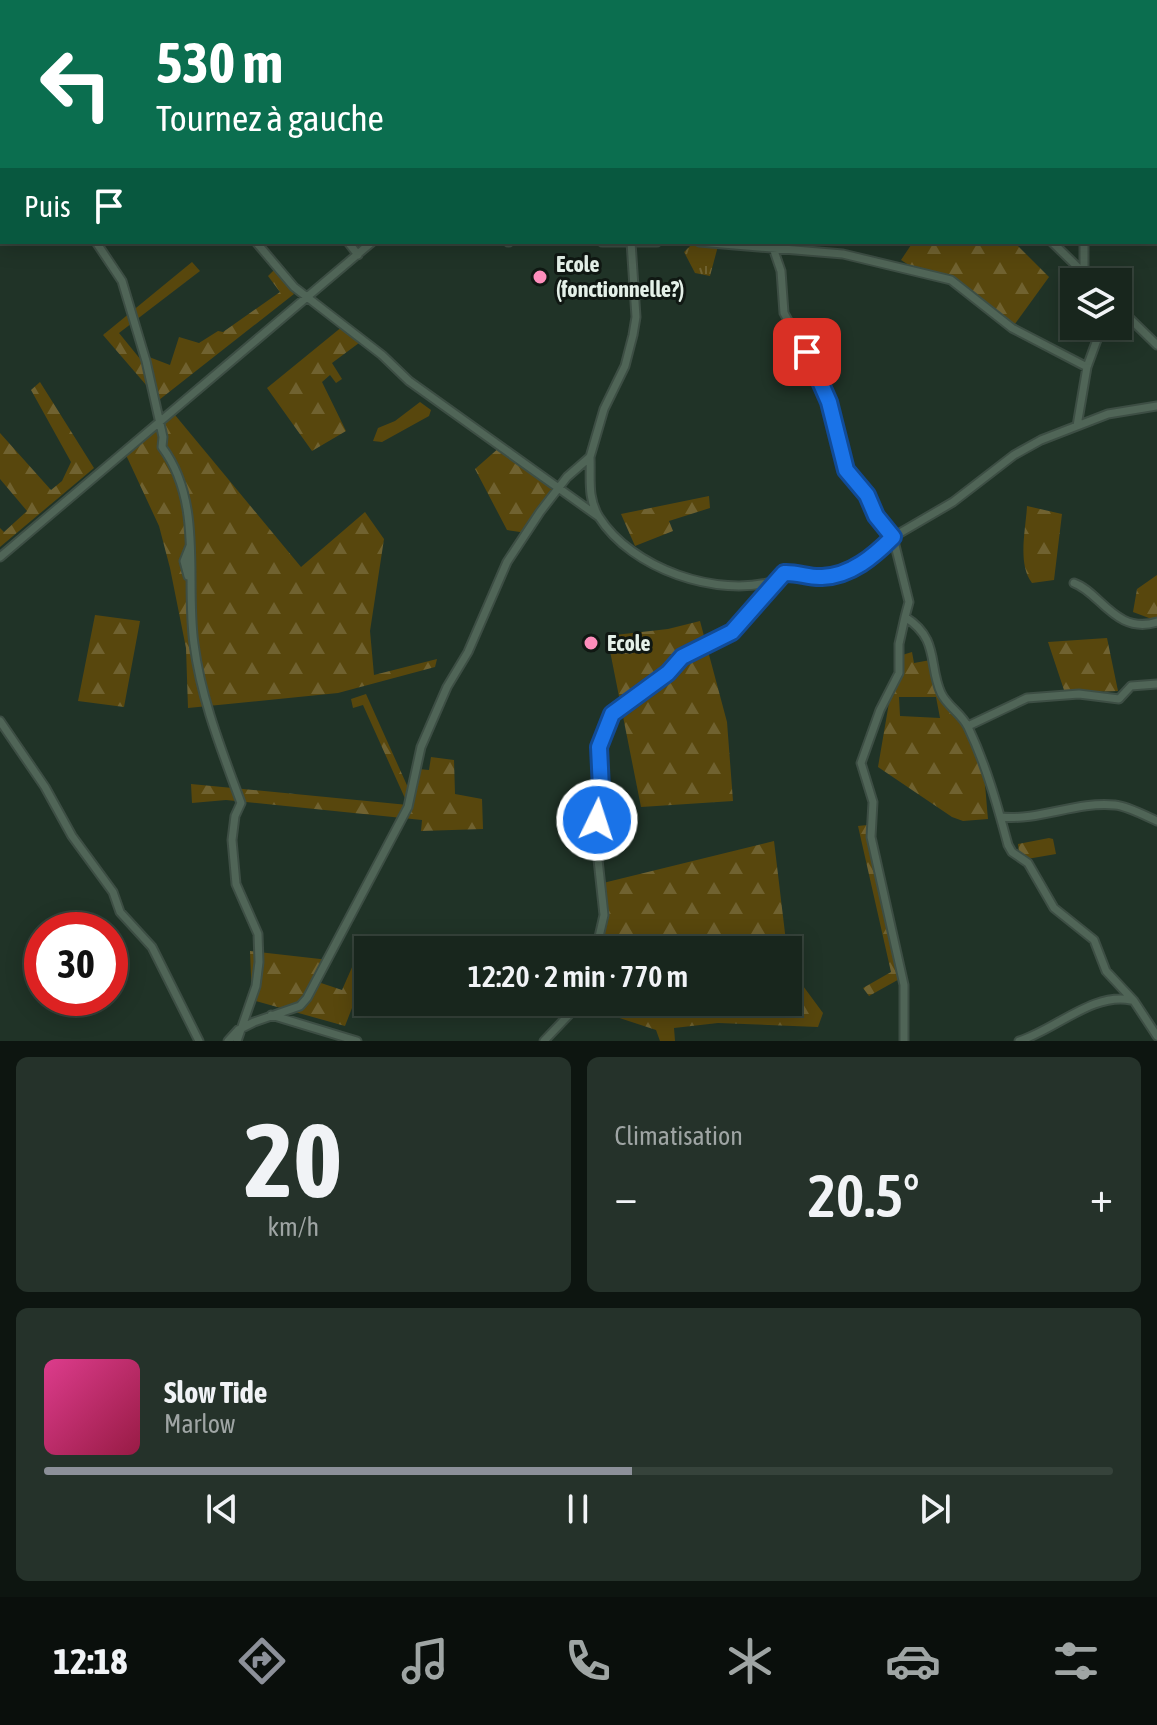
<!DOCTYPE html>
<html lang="fr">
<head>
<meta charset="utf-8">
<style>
	:root { --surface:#18261d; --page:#25322a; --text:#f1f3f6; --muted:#9fa5a4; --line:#36433b; --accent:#8c9099 }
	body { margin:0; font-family:"Asap Condensed",sans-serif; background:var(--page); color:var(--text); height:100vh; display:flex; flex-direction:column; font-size:30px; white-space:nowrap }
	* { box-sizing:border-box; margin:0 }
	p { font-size:26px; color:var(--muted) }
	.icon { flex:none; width:44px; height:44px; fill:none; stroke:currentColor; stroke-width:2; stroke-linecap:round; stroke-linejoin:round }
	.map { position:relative; height:1041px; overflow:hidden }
	.sheet { display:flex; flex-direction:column; gap:16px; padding:16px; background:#0d1510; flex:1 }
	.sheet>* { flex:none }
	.top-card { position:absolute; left:0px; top:0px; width:1158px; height:244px; box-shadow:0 4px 20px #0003,0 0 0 2px var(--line); background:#0b6e4f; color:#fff; overflow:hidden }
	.buttons { position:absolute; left:1060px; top:268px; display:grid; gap:16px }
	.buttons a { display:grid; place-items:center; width:72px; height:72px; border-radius:0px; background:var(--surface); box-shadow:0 4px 20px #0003,0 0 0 2px var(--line); font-size:40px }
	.speed { position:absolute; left:24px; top:912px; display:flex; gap:16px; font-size:40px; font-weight:700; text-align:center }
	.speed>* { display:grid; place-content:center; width:104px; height:104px; border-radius:50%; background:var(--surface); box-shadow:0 4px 20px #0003,0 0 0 2px var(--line); line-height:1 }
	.speed .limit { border:12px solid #d22; background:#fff; color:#111 }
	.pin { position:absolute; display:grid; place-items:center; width:68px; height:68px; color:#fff; margin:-34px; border-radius:16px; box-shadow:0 4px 12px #0006 }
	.me { position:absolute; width:88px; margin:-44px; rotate:4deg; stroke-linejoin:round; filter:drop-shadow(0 0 6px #0008) }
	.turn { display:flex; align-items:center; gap:28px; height:168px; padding:0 24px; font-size:36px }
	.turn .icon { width:104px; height:104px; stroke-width:2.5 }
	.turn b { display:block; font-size:56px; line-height:68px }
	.then { display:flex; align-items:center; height:76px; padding:0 24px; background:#0003; gap:16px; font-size:30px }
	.big { font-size:60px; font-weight:600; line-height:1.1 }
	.sheet .tile { flex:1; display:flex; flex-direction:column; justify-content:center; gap:12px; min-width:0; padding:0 28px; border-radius:12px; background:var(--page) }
	.sheet .dial { align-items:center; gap:0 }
	.dial b { font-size:104px; line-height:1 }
	.song { display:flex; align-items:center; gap:24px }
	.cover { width:96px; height:96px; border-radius:12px; background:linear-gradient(135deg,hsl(330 70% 55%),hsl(340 70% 35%)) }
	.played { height:8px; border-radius:4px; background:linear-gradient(90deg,var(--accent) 55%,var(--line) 55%) }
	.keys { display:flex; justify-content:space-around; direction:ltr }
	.heat { display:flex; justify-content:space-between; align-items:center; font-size:44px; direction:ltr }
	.sheet .tiles { flex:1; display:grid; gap:16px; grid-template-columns:1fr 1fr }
	.tile:last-child { grid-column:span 2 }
	.trip { position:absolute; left:354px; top:936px; width:448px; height:80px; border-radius:0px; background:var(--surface); box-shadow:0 4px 20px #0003,0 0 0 2px var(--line); font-weight:600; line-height:80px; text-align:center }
	.dock { display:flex; height:128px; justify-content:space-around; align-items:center; background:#0a0f0c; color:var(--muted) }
	.dock .icon { width:56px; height:56px }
	.dock .on { color:var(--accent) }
	.dock b { font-size:36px; color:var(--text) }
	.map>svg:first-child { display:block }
</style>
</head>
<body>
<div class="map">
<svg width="1157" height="1041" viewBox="0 0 1157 1041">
	<defs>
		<pattern id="grass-tufts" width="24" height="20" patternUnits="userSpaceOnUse" patternTransform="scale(2)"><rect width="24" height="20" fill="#58470d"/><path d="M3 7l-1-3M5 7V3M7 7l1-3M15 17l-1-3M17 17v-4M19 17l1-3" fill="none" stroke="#706230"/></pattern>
		<pattern id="forest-firs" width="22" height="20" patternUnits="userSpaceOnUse" patternTransform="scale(2)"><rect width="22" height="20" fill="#58470d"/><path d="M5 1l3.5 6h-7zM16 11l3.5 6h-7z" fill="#706230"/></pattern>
	</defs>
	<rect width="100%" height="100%" fill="#203327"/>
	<!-- grass -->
	<path fill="url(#grass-tufts)" d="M694 242H730L718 246 710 276 695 273 684 252Z
		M420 402 431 410 429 416 382 442 373 441 378 428 395 421Z"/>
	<!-- forest -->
	<path fill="url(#forest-firs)" fill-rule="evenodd" d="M913 242H1014L1049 277 1012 328 951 280 921 273 901 260Z
		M192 262 200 271 119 333 141 360 149 357 170 365 179 337 199 343 218 331 223 332 280 292 268 276 274 270 294 294 159 400 103 335Z
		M343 326 363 340 332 363 342 379 336 383 330 375 322 382 346 431 312 451 267 388Z
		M40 382 94 468 0 547V528L4 532 27 511 0 479V433L51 490 62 481 71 462 31 390Z
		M175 415 301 567 365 512 384 539 370 631 374 675 437 659 435 667 338 693 188 708 186 648 170 568 159 526 126 455Z
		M500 447 559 488 527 533 507 530 475 469Z
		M709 496 710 508 669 521 673 531 635 546 621 514Z
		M1027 506 1062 514 1054 580 1032 583C1017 564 1026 528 1027 506Z
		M1157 575V621L1133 612 1137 589Z
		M95 615 140 621 124 707 78 701Z
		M700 621 727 722 733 801 641 807 610 651 615 635 668 629Z
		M1107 638 1118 691 1065 693 1048 642Z
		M912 652 914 663 936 659C933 697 951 699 968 726 985 754 985 788 988 819L963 821 952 817 878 767 891 691 899 673V656ZM899 697H936L940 718 900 716Z
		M366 694 410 792 418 769 429 770 431 757 454 760 455 794 482 799 483 829 421 831 422 820 226 800 192 803 191 784 408 805 363 705 353 708 351 699Z
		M867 825 903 977 869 996 863 988 891 972 858 826Z
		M1049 838 1053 839 1056 854 1027 859 1019 853 1018 844Z
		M774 841 787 950H596L603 883Z
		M250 951 329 960 318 982 342 990 353 965 366 972 345 1026 252 1000Z
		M788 956 795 975 823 1013 818 1027 718 1023 674 1028 675 1041H660L656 1030 580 1005 581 1002H788Z"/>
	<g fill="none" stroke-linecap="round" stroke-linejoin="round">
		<!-- minor casing -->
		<g stroke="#3d4e44" stroke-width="11">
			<path id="minor" d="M288 0 291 2
				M372 0V2
				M803 0 805 2
				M823 0V2
				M1072 0 1074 2
				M641 2 642 0
				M756 2 757 0
				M1112 2 1113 0
				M0 112H2
				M96 242 122 281 146 361 163 437 162 447C204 503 185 580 194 644 201 699 222 751 241 803L235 816 232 840 236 884 258 934 259 962 256 986 237 1041
				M256 242 294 287 382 355 409 381 599 517
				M348 242 358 255
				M508 242H509
				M602 242H628
				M635 242H657
				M699 242 843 254 951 280 1012 328 1087 367
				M771 242 781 271 784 313 823 386 845 468 867 495 876 516 893 537 909 602 905 617C940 639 928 665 941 693 947 706 962 714 968 727 986 765 997 804 1008 845L1012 852 1028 863 1054 908 1094 940 1106 971 1134 1001 1157 1036
				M1052 242 1093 282
				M1084 242V273
				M1118 307 1157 345
				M1077 426 1087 367 1102 326
				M590 457C591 478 587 498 599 517 632 569 717 598 775 581
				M0 557 372 242
				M188 576 184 561 190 546
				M1074 583C1100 592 1116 635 1157 622
				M0 721 45 787 72 836 113 892 120 912 152 947 199 1041
				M968 726 1027 698 1079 694 1119 699 1131 686 1157 684
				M1001 817C1040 821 1076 801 1115 805 1127 806 1146 816 1157 821
				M596 950 604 915 596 841 601 789 597 762 607 723 617 709 653 685 682 657 732 632 784 573 825 577 865 562 893 537 953 502 1014 455 1041 440 1108 414 1157 406
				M271 1015 357 1041
				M228 1041 238 1030 254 1022 300 1006 307 998 408 807 421 747 447 687 468 652 507 562 540 512 567 477 590 457 604 409 625 366 633 335 636 317 631 242
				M544 1041 581 1002
				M904 1041V985L871 837 873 802 861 763 880 710 899 673V644L905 617
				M1019 1041C1055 1030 1093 992 1131 1000"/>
		</g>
		<!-- minor -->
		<use href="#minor" stroke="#506557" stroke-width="7"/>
	</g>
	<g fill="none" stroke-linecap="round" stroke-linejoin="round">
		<!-- route casing -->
		<g stroke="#114b97" stroke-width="20">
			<path id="route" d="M597 820 601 789 599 747 612 714 668 673 682 657 732 632 784 573C797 572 809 578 822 577 851 576 874 556 893 537L876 516 867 495 846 470 829 402 807 352"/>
		</g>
		<!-- route -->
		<use href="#route" stroke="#1a73e8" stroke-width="14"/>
	</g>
	<!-- markers -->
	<g fill="#fe8ebc" stroke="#101813" stroke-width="3">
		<circle cx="540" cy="277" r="8"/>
		<circle cx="591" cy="643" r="8"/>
	</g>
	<g text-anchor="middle" stroke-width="6" stroke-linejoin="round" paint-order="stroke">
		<!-- poi labels -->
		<g font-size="22" font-weight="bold" fill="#e4f0e8" stroke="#101813" text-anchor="start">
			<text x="556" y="272">Ecole<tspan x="556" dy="25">(fonctionnelle?)</tspan></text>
			<text x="607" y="651">Ecole</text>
		</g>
	</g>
</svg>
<div class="buttons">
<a><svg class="icon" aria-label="layers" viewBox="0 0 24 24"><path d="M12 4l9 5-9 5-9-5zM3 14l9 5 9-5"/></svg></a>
</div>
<div class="speed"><div class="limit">30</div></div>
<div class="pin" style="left:807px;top:352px;background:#d93025"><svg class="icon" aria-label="arrive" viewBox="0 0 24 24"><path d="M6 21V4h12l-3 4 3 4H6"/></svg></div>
<svg class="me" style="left:597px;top:820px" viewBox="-20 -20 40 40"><circle r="17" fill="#1a73e8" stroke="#fff" stroke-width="3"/><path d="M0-11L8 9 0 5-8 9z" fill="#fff"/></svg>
<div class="trip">12:20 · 2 min · 770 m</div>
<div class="top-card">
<div class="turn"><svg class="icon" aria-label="left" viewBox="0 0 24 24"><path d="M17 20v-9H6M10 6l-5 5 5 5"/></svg><div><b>530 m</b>Tournez à gauche</div></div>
<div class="then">Puis<svg class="icon" aria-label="arrive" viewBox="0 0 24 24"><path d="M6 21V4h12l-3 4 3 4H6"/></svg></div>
</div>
</div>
<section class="sheet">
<div class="tiles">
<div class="tile dial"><b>20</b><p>km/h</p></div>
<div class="tile"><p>Climatisation</p>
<div class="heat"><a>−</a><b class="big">20.5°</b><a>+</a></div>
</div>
<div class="tile">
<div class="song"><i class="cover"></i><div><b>Slow Tide</b><p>Marlow</p></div></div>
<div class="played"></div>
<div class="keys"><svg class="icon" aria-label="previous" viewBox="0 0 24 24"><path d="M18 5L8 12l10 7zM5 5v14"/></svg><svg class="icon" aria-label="pause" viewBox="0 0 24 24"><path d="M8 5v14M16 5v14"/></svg><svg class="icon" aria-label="next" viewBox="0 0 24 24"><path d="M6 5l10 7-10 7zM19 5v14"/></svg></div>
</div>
</div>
</section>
<nav class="dock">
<b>12:18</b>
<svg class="icon on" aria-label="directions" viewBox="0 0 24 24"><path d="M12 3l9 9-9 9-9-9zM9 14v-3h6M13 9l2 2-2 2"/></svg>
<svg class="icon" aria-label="music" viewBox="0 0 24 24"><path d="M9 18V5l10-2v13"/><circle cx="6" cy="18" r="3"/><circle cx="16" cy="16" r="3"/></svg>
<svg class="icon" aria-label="phone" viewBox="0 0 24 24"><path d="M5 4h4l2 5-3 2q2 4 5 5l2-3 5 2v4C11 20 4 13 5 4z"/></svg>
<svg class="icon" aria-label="climate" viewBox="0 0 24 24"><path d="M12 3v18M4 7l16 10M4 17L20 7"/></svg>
<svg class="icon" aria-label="car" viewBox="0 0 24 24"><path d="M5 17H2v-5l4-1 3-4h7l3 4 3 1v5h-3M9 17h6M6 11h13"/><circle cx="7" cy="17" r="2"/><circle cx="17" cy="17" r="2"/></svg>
<svg class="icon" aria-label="filters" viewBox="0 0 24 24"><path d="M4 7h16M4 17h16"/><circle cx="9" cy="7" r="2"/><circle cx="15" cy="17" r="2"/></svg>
</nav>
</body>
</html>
